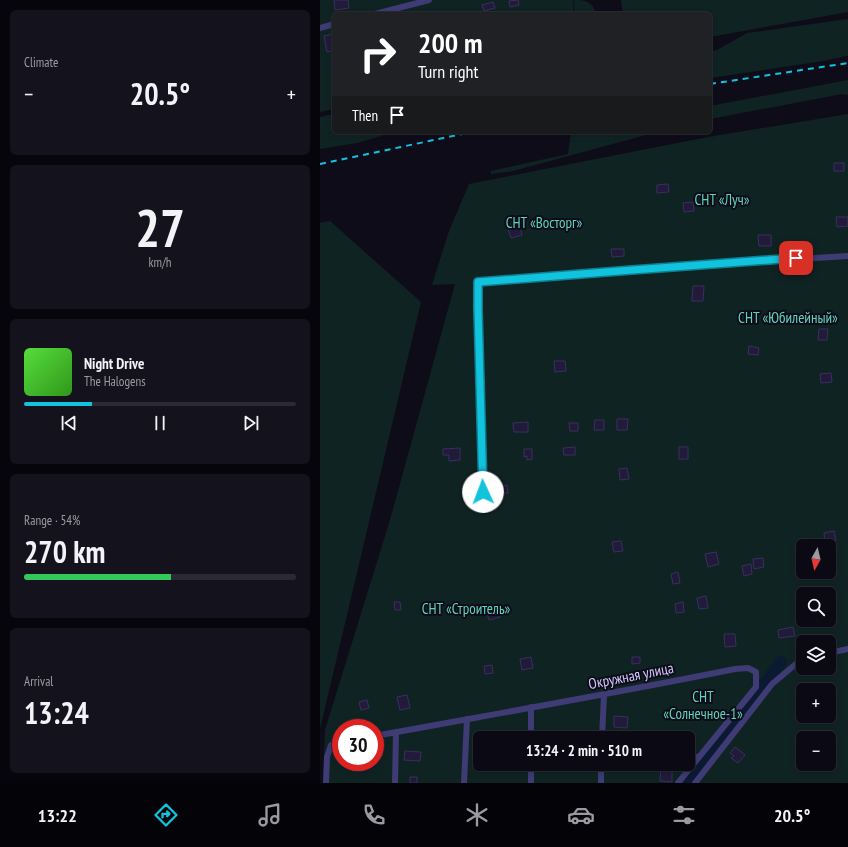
<!DOCTYPE html>
<html lang="en">
<head>
<meta charset="utf-8">
<style>
	:root { --surface:#0b0914; --page:#14121d; --text:#f1f3f6; --muted:#9a9aa0; --line:#2b2a34; --accent:#12c3de }
	body { margin:0; font-family:"PT Sans Narrow",sans-serif; background:var(--page); color:var(--text); height:100vh; display:flex; flex-direction:column; font-size:15px; white-space:nowrap }
	* { box-sizing:border-box; margin:0 }
	p { font-size:13px; color:var(--muted) }
	.icon { flex:none; width:22px; height:22px; fill:none; stroke:currentColor; stroke-width:2; stroke-linecap:round; stroke-linejoin:round }
	.map { position:relative; flex:1; overflow:hidden }
	.panel { display:flex; flex-direction:column; gap:10px; padding:10px; background:#06050b; width:320px }
	.panel>* { flex:none }
	.hud { position:absolute; left:12px; top:12px; width:380px; height:122px; border-radius:6px; box-shadow:0 2px 6px #0003,0 0 0 1px var(--line); background:#202124; color:#fff; overflow:hidden }
	.needle { width:26px; rotate:188deg }
	.buttons { position:absolute; left:476px; top:539px; display:grid; gap:8px }
	.buttons a { display:grid; place-items:center; width:40px; height:40px; border-radius:6px; background:var(--surface); box-shadow:0 2px 6px #0003,0 0 0 1px var(--line); font-size:20px }
	.speed { position:absolute; left:12px; top:719px; display:flex; gap:8px; font-size:20px; font-weight:700; text-align:center }
	.speed>* { display:grid; place-content:center; width:52px; height:52px; border-radius:50%; background:var(--surface); box-shadow:0 2px 6px #0003,0 0 0 1px var(--line); line-height:1 }
	.speed .limit { border:6px solid #d22; background:#fff; color:#111 }
	.pin { position:absolute; display:grid; place-items:center; width:34px; height:34px; color:#fff; margin:-17px; border-radius:8px; box-shadow:0 2px 6px #0006 }
	.me { position:absolute; width:44px; margin:-22px; rotate:358deg; stroke-linejoin:round; filter:drop-shadow(0 0 3px #0008) }
	.turn { display:flex; align-items:center; gap:14px; height:84px; padding:0 20px; font-size:18px }
	.turn .icon { width:52px; height:52px; stroke-width:2.5 }
	.turn b { display:block; font-size:28px; line-height:34px }
	.then { display:flex; align-items:center; height:38px; padding:0 20px; background:#0003; gap:8px; font-size:15px }
	.big { font-size:30px; font-weight:600; line-height:1.1 }
	.panel .widget { flex:1; display:flex; flex-direction:column; justify-content:center; gap:6px; min-width:0; padding:0 14px; border-radius:6px; background:var(--page) }
	.panel .dial { align-items:center; gap:0 }
	.dial b { font-size:52px; line-height:1 }
	.song { display:flex; align-items:center; gap:12px }
	.cover { width:48px; height:48px; border-radius:6px; background:linear-gradient(135deg,hsl(110 70% 55%),hsl(110 70% 35%)) }
	.played { height:4px; border-radius:2px; background:linear-gradient(90deg,var(--accent) 25%,var(--line) 25%) }
	.keys { display:flex; justify-content:space-around; direction:ltr }
	.heat { display:flex; justify-content:space-between; align-items:center; font-size:22px; direction:ltr }
	.charge { height:6px; border-radius:3px; background:linear-gradient(90deg,#34c759 54%,var(--line) 0) }
	.trip { position:absolute; left:153px; top:731px; width:222px; height:40px; border-radius:6px; background:var(--surface); box-shadow:0 2px 6px #0003,0 0 0 1px var(--line); font-weight:600; line-height:40px; text-align:center }
	.menu { display:flex; height:64px; justify-content:space-around; align-items:center; background:#040408; color:var(--muted) }
	.menu .icon { width:28px; height:28px }
	.menu .selected { color:var(--accent) }
	.menu b { font-size:18px; color:var(--text) }
	main { display:flex; flex:1; min-height:0 }
	.map>svg:first-child { display:block }
</style>
</head>
<body>
<main>
<section class="panel">
<div class="widget"><p>Climate</p>
<div class="heat"><a>−</a><b class="big">20.5°</b><a>+</a></div>
</div>
<div class="widget dial"><b>27</b><p>km/h</p></div>
<div class="widget">
<div class="song"><i class="cover"></i><div><b>Night Drive</b><p>The Halogens</p></div></div>
<div class="played"></div>
<div class="keys"><svg class="icon" aria-label="previous" viewBox="0 0 24 24"><path d="M18 5L8 12l10 7zM5 5v14"/></svg><svg class="icon" aria-label="pause" viewBox="0 0 24 24"><path d="M8 5v14M16 5v14"/></svg><svg class="icon" aria-label="next" viewBox="0 0 24 24"><path d="M6 5l10 7-10 7zM19 5v14"/></svg></div>
</div>
<div class="widget"><p>Range · 54%</p><b class="big">270 km</b><div class="charge"></div></div>
<div class="widget"><p>Arrival</p><b class="big">13:24</b></div>
</section>
<div class="map">
<svg width="528" height="783" viewBox="0 0 528 783">
	<rect width="100%" height="100%" fill="#0f0c1a"/>
	<!-- green -->
	<path fill="#102323" fill-rule="evenodd" d="M0 0H253L254 14H14V109L0 112Z
		M254 0C266 0 272 1 276 14H255Z
		M301 0H528V12L390 37V14H303Z
		M528 19V55L527 56 503 61 390 78V51L397 50 427 33Z
		M528 80V95L522 94 390 119V106Z
		M14 114V132H75L37 143 0 149V117Z
		M528 114V783H3L5 730 70 520 135 284 112 285 129 231 149 184 388 137ZM483 546H509V572H483ZM483 594H509V620H483ZM483 642H509V668H483ZM483 690H509V716H483ZM21 728H55V762H21ZM160 738H368V764H160ZM483 738H509V764H483Z
		M251 132H337L193 171 171 174V171L248 154Z
		M10 221 101 302 0 729V223Z"/>
	<g fill="none" stroke-linecap="round" stroke-linejoin="round">
		<!-- river -->
		<path stroke="#0c1933" stroke-width="12" d="M449 678 461 662
			M366 783 446 682"/>
	</g>
	<!-- building -->
	<path fill="#211a39" stroke="#3a2e63" d="M14 0H28L29 8 15 10Z
		M198 0 199 5 190 7 189 1Z
		M173 2 175 8 164 11 162 5Z
		M13 34 14 50 7 52 4 36Z
		M514 163H524V171H514Z
		M348 184 349 192 337 193V185Z
		M373 202 374 211 364 212 363 203Z
		M516 217H528V226L517 227Z
		M200 226 202 235 191 238 188 229Z
		M438 235H451V246H439Z
		M291 249H304V256L292 257Z
		M373 286H384L383 301H372Z
		M499 329H508L507 340H498Z
		M429 346 439 348 438 355 428 354Z
		M234 361H245L246 371 235 372Z
		M511 373 512 382 501 383 500 374Z
		M297 419H308L307 430H297Z
		M275 420H284V430H274Z
		M208 422V432H194L193 423Z
		M249 423H258V431H250Z
		M255 447V455H244L243 448Z
		M359 447H368V459H359Z
		M140 448V460L129 461V455H123V449Z
		M204 449H212V459L207 460V456L204 457Z
		M307 468 309 479 300 480 299 469Z
		M187 485 188 493H181V486Z
		M514 531 516 540 505 542 504 533Z
		M301 541 303 551 294 552 292 542Z
		M483 547V565H480L477 548Z
		M396 552 399 564 388 567 385 554Z
		M443 558 444 567 434 569 433 559Z
		M431 564 432 574 424 576 422 566Z
		M358 572 360 583 353 584 351 574Z
		M386 596 388 608 379 609 377 598Z
		M509 598H515V609H509Z
		M74 602H80L81 610H75Z
		M363 602 364 612 356 613 355 604Z
		M177 607 180 617 169 620 166 610Z
		M473 627 475 636 459 638 458 630Z
		M404 634H415L416 646 405 647Z
		M211 657 213 668 202 670 200 659Z
		M312 657H320V663L312 664Z
		M172 665 173 673 165 674 164 666Z
		M87 695 90 708 80 710 77 697Z
		M47 700 49 708 41 710 39 702Z
		M294 716 308 717 307 728 294 727Z
		M415 747 425 755 418 763 411 758 414 756 410 753Z
		M85 751 101 752 100 761 84 760Z
		M221 764H231L230 770H221Z
		M344 764 352 765V782L340 781 341 765H344Z
		M90 777H97V783H90Z"/>
	<g fill="none" stroke-linecap="round" stroke-linejoin="round">
		<!-- street -->
		<path stroke="#3f3b75" stroke-width="6" d="M55 14 109 0
			M0 28 14 24
			M163 492 158 309V282L313 269 528 256
			M509 653 528 649
			M482 658 483 642
			M211 707V738
			M55 736C175 714 296 693 415 669L428 668 436 672V687L358 783
			M282 738 284 695
			M368 757H379
			M211 764V783
			M6 783 7 757 11 745 21 742
			M75 783 76 732
			M144 783 147 719
			M281 783V764
			M375 783 452 684 483 658"/>
		<!-- rail -->
		<path stroke="#12c3de" stroke-width="2" stroke-dasharray="6 5" stroke-linecap="butt" d="M390 84 528 63
			M0 164 152 132"/>
	</g>
	<g fill="none" stroke-linecap="round" stroke-linejoin="round">
		<!-- route casing -->
		<g stroke="#0c7f90" stroke-width="10">
			<path id="route" d="M163 492 158 309V282L312 270 476 258"/>
		</g>
		<!-- route -->
		<use href="#route" stroke="#12c3de" stroke-width="7"/>
	</g>
	<g text-anchor="middle" stroke-width="4" stroke-linejoin="round" paint-order="stroke">
		<!-- park labels -->
		<g font-size="15" fill="#5dd3b9" stroke="#0f0c1a">
			<text x="402" y="205">СНТ «Луч»</text>
			<text x="224" y="228">СНТ «Восторг»</text>
			<text x="468" y="323">СНТ «Юбилейный»</text>
			<text x="146" y="614">СНТ «Строитель»</text>
			<text x="383" y="702">СНТ<tspan x="383" dy="17">«Солнечное-1»</tspan></text>
		</g>
		<!-- street labels -->
		<g font-size="15" fill="#d1c9fb" stroke="#0f0c1a">
			<text transform="translate(311 676) rotate(-11)" y="5">Окружная улица</text>
		</g>
	</g>
</svg>
<div class="buttons">
<a><svg class="needle" viewBox="-14 -14 28 28"><path d="M0-13l5 13h-10z" fill="#e53935"/><path d="M0 13l5-13h-10z" fill="#9a9aa0"/></svg></a>
<a><svg class="icon" aria-label="search" viewBox="0 0 24 24"><circle cx="10" cy="10" r="6"/><path d="M15 15l6 6"/></svg></a>
<a><svg class="icon" aria-label="layers" viewBox="0 0 24 24"><path d="M12 4l9 5-9 5-9-5zM3 14l9 5 9-5"/></svg></a>
<a>+</a>
<a>−</a>
</div>
<div class="speed"><div class="limit">30</div></div>
<div class="pin" style="left:476px;top:258px;background:#d93025"><svg class="icon" aria-label="arrive" viewBox="0 0 24 24"><path d="M6 21V4h12l-3 4 3 4H6"/></svg></div>
<svg class="me" style="left:163px;top:492px" viewBox="-20 -20 40 40"><circle r="19" fill="#fff"/><path d="M0-13L10 11 0 6-10 11z" fill="#12c3de"/></svg>
<div class="trip">13:24 · 2 min · 510 m</div>
<div class="hud">
<div class="turn"><svg class="icon" aria-label="right" viewBox="0 0 24 24"><path d="M7 20v-9h11M14 6l5 5-5 5"/></svg><div><b>200 m</b>Turn right</div></div>
<div class="then">Then<svg class="icon" aria-label="arrive" viewBox="0 0 24 24"><path d="M6 21V4h12l-3 4 3 4H6"/></svg></div>
</div>
</div>
</main>
<nav class="menu">
<b>13:22</b>
<svg class="icon selected" aria-label="directions" viewBox="0 0 24 24"><path d="M12 3l9 9-9 9-9-9zM9 14v-3h6M13 9l2 2-2 2"/></svg>
<svg class="icon" aria-label="music" viewBox="0 0 24 24"><path d="M9 18V5l10-2v13"/><circle cx="6" cy="18" r="3"/><circle cx="16" cy="16" r="3"/></svg>
<svg class="icon" aria-label="phone" viewBox="0 0 24 24"><path d="M5 4h4l2 5-3 2q2 4 5 5l2-3 5 2v4C11 20 4 13 5 4z"/></svg>
<svg class="icon" aria-label="climate" viewBox="0 0 24 24"><path d="M12 3v18M4 7l16 10M4 17L20 7"/></svg>
<svg class="icon" aria-label="car" viewBox="0 0 24 24"><path d="M5 17H2v-5l4-1 3-4h7l3 4 3 1v5h-3M9 17h6M6 11h13"/><circle cx="7" cy="17" r="2"/><circle cx="17" cy="17" r="2"/></svg>
<svg class="icon" aria-label="filters" viewBox="0 0 24 24"><path d="M4 7h16M4 17h16"/><circle cx="9" cy="7" r="2"/><circle cx="15" cy="17" r="2"/></svg>
<b>20.5°</b>
</nav>
</body>
</html>
